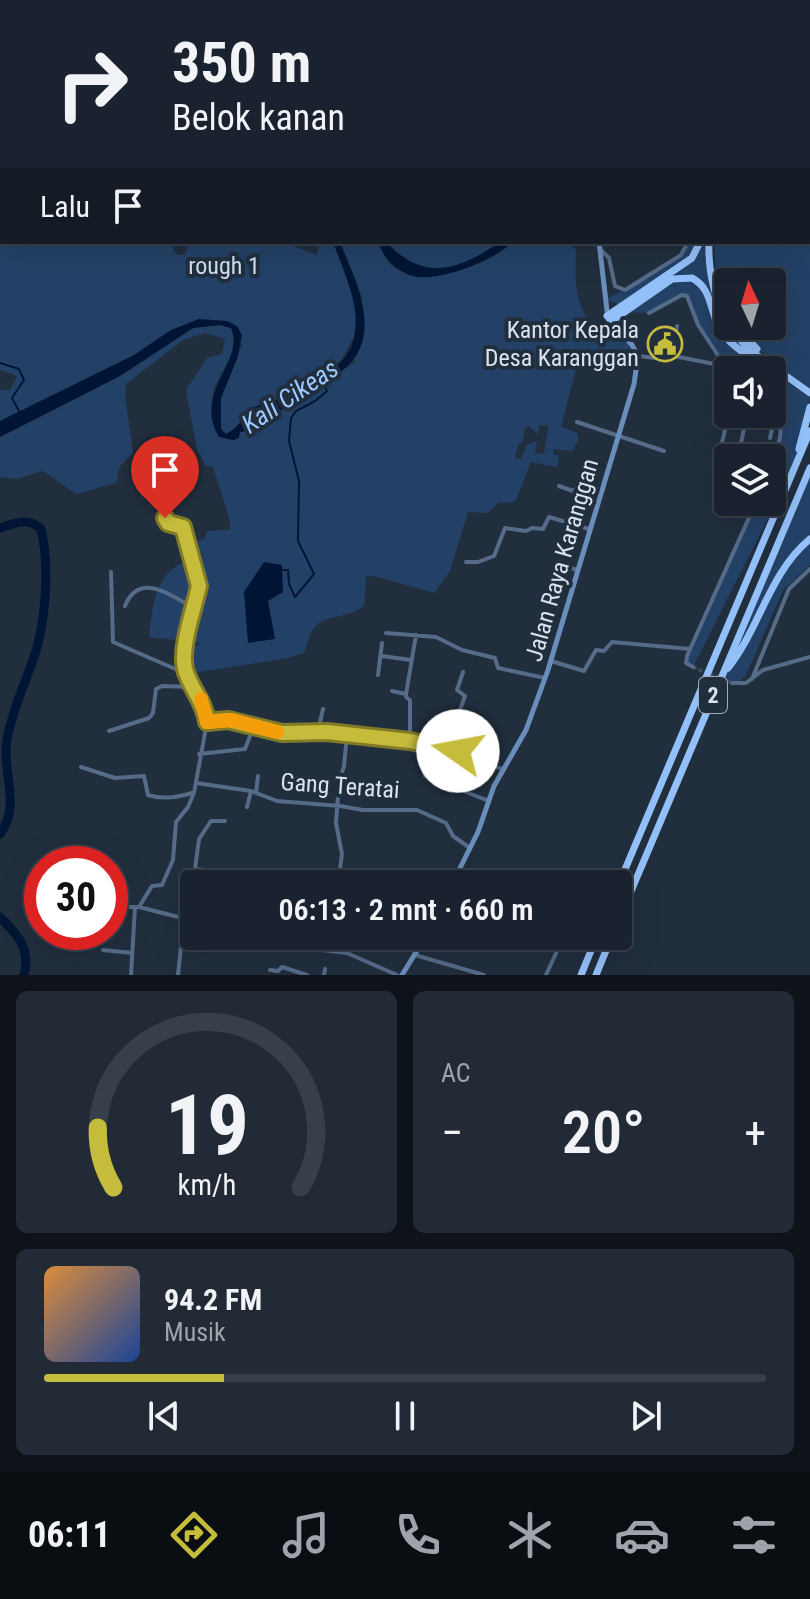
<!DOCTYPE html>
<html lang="id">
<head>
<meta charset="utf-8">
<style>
	:root { --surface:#19222e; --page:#222a36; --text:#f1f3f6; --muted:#9fa4aa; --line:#373f4a; --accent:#c6bc3c }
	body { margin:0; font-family:"Roboto Condensed",sans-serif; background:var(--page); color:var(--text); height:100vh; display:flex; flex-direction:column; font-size:30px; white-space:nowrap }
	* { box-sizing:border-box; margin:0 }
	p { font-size:26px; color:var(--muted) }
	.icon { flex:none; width:44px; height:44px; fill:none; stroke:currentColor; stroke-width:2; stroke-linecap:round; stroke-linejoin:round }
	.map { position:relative; height:975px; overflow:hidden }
	.drawer { display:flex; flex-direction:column; gap:16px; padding:16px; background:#0e1319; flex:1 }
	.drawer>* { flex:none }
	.banner { position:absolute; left:0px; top:0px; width:810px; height:244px; box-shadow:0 8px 32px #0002,0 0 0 2px var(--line); background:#19222e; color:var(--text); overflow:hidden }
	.needle { width:52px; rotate:356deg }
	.controls { position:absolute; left:714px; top:268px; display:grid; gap:16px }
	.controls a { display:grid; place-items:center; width:72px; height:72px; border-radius:8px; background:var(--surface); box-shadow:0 8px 32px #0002,0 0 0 2px var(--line); font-size:40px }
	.speed { position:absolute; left:24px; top:846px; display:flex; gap:16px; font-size:40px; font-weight:700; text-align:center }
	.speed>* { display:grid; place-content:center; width:104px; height:104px; border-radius:50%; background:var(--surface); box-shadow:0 8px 32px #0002,0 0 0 2px var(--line); line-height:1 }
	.speed .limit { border:12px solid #d22; background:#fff; color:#111 }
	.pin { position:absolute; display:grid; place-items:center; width:68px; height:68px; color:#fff; margin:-82px -34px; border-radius:50% 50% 50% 0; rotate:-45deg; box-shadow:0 0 8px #0007 }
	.pin .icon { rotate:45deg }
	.me { position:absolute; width:88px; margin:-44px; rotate:282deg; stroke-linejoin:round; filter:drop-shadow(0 0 6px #0008) }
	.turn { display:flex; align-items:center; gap:28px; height:168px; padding:0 40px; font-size:36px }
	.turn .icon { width:104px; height:104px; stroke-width:2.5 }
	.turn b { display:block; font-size:56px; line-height:68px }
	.then { display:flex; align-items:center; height:76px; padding:0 40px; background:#0003; gap:16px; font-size:30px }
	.big { font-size:60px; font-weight:600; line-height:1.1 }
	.drawer .card { flex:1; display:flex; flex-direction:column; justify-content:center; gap:12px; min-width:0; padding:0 28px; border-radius:12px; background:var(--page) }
	.drawer .dial { align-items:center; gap:0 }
	.dial svg { height:208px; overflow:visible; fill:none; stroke:var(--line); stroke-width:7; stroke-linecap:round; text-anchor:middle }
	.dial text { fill:var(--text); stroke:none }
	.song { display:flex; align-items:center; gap:24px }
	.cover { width:96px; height:96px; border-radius:12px; background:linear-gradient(135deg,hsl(30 70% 55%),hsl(220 70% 35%)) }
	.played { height:8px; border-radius:4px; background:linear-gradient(90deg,var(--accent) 25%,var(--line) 25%) }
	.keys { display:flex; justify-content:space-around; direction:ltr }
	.heat { display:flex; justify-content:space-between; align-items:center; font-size:44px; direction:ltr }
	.drawer .tiles { flex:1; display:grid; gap:16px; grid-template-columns:1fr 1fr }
	.card:last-child { grid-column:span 2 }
	.trip { position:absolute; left:180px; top:870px; width:452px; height:80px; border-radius:8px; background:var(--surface); box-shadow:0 8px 32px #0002,0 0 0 2px var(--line); font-weight:600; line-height:80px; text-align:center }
	.tab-bar { display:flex; height:128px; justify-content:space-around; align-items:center; background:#0a0e12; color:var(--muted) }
	.tab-bar .icon { width:56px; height:56px }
	.tab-bar .on { color:var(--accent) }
	.tab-bar b { font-size:36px; color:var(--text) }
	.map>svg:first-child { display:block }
</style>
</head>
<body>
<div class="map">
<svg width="810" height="975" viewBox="0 0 810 975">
	<rect width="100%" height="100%" fill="#212e3e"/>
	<!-- green -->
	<path fill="#234167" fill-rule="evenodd" d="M0 0H220L2 2V39Z
		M810 116V389C784 368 757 353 737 326H772V282H728V312C719 288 713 268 715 242H808Z
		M0 137 2 242H175L173 251 178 255H184L187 251 186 242H292L293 246 317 255 319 242H333L357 307 354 337 341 360 330 370 307 380 278 400 260 405 238 429 226 434 221 429V398L242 345 227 321 171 330 134 355 0 421V390H10L17 376 0 370Z
		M340 242H379C390 293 457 275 490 258 499 254 508 244 516 242 524 240 558 240 566 242 568 243 574 248 576 249 575 288 574 300 596 332L611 329 623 338 634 353 603 354 594 366 577 365 561 427 578 433V441L572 451 554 449 553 454 559 456 557 467 531 462 515 502 498 503 488 513 468 512 450 571 434 593 374 576 366 577 364 605C349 620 327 613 315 627 309 633 307 646 304 653L289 658 187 674 184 652 201 643 149 637C154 598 156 563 203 558L195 542 205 539 207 531 230 530V521L213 467 206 466 197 450 186 390 207 358 222 354 225 339 206 333 183 340 126 384 125 396 133 453 120 466 116 483 76 494 43 471 16 479 0 477V437L120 376 193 328 220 325 231 328C241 351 220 369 214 390 210 405 212 416 215 430L227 439 234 440 240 432 278 412 295 397 304 396 336 380 343 370 354 363 362 296ZM539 425 548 426 544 454 535 453 537 442 535 441 527 445 521 459 515 458 518 445 523 442 524 430 528 426 538 434ZM254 579 283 592 268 601 244 592Z
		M389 242H499C462 271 426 281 390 246Z
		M688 242H709V259L722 310 747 348 739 347 769 370H729L702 331 685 295 649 313 623 312 622 306 606 299C634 285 673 270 688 242Z
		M772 372 810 397 796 463 693 667 686 663 690 649 756 502H772V462L782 430 772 411Z
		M810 468V565L783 590 746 675 736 685 720 678Z"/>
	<!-- water -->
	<path fill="#001535" d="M333 242H340C355 281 385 335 344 369 339 373 338 378 332 382 313 393 295 397 279 412 270 420 255 421 247 431L240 432 239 438 234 440 219 437C192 392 246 362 231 328L220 325 193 328 120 376 0 437V421L134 355 171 330 199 319 227 321 237 326 242 335 237 359 221 398V429L226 434C241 427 243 414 257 406 264 402 273 402 280 398 289 393 297 386 306 381 315 376 325 374 334 368 376 336 347 280 333 242Z
		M379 242H389L390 246C421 276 447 273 483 253 495 246 498 242 512 242 496 260 437 283 413 276 397 272 382 257 379 242Z
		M264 562 282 565 283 592 268 601 275 639 248 643 244 592Z"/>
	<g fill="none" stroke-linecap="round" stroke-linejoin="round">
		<!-- stream -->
		<path stroke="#001535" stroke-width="2" d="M0 363 19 369 24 380 12 398 20 413
			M283 570H288L289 584 295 597 314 574 298 541 299 481 289 441 291 418 296 411 315 401 327 391 325 386"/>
		<!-- river -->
		<path stroke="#001535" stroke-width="9" d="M0 528C15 523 28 517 41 529 50 567 46 626 32 663 23 688 12 712 7 739 1 772 22 805 0 834
			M0 917C18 935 31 949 24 975"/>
		<!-- street-tunnel -->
		<path stroke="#3d4958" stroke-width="4" stroke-dasharray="4 2" stroke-linecap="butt" d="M693 667 732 683"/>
		<!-- street -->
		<path stroke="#556b88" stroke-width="4" d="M808 89 810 88
			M601 250 609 258 615 286 625 290 681 255 688 242
			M649 313 682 295 687 296 698 325 725 366
			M638 356 664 359 674 356 724 366 729 370
			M674 356 677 326
			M772 411C787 428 779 443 772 462
			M577 422 664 451
			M770 438 775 415
			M740 448 747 414
			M715 471 729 414
			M559 486 573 491 577 487 600 493
			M466 562H478L494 556 505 528 526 531 532 528 543 529 549 517 589 529
			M566 566 577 570
			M111 572 113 642 187 674
			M125 606C139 571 172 595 193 608
			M386 633 436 637 462 650 495 658 498 668 545 678
			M382 656 411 660
			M551 661 584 671 596 650 604 651 612 642 690 649
			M693 667 686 663 687 656 756 502
			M378 675 382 643
			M752 679 789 589 810 569
			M732 683H746L763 670 810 657
			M392 691 406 694
			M207 722 223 719 282 733 318 731 410 741 458 751 504 770
			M109 731 149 718 153 713 156 689 162 686 193 687
			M318 731 323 709
			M410 741V700L406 697V694L416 635
			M458 751 460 710 465 696 457 690 463 672
			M199 754 245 749 254 726
			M81 767 115 778 144 776 148 795C164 800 177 797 192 793
			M425 776 489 801
			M196 783 251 791 277 801 340 806 363 810H417L446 823 453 836 470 848
			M256 793 258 776
			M247 807 251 791
			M195 869 199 839 211 821H225
			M457 874 480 884
			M338 884 342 854 336 823 339 782 344 766 347 735
			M110 907H139L152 886 162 885 173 860 176 822 188 807 194 793 207 722 201 701 187 674 184 652 199 586 183 527 168 523 165 518V473
			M139 907 194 921
			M297 936 296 943 322 950 347 953 397 975
			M103 950 132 953
			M415 955 484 975
			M270 970 278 971 282 967 307 975
			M131 975 135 907
			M178 975 184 918 194 887 195 869 236 873 265 882
			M324 975 325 969
			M546 975 557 951"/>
		<!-- secondary -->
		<path stroke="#6a8ebb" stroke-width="5" d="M637 2V0
			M620 334 623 312
			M452 884 478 832 494 786 526 730 548 670 634 384 638 356 632 345 608 319 599 242
			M402 975 426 936"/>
		<!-- highway -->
		<path stroke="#94c0f9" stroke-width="7" d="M808 115H810
			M808 148H810
			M709 242C708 271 714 298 728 323
			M717 280 728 312
			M607 316 692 258 700 242
			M610 322 672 279 692 278C714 289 709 316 723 334 734 348 754 360 769 370
			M730 326 747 348 810 393
			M737 326 757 349
			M799 449 810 407
			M728 668C760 628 769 573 810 539
			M618 886 810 431
			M618 922 810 468
			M581 975 597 936
			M596 975 612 936"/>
	</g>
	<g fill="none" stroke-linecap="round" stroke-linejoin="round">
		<!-- route casing -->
		<g stroke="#817a27" stroke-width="20">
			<path id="route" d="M165 518 168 523 183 527 199 586C194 609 180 647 185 669 190 688 205 702 207 722L228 720 282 733 327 732 410 741 458 751"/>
		</g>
		<!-- route -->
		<use href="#route" stroke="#c6bc3c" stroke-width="14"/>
		<!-- slow -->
		<path stroke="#f59e0b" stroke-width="14" d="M201 699 207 722 232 720 277 732"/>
	</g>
	<!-- icons -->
	<defs>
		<g id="civic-ring" transform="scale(1.8)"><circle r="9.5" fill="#212e3e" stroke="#c6bc3c" stroke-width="1.5"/><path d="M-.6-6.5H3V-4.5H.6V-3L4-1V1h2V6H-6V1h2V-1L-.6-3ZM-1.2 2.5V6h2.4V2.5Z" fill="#c6bc3c"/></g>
	</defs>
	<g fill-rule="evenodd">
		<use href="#civic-ring" x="665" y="344"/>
	</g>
	<g text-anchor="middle" stroke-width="8" stroke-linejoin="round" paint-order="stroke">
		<!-- shield labels -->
		<rect fill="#212e3e" stroke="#a2acb8" stroke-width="2" x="699" y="677" width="28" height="36" rx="6"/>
		<g font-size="22" font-weight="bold" fill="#dae2ed">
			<text x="713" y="703">2</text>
		</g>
		<!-- park labels -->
		<g font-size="24" fill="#d2e0f2" stroke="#212e3e">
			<text x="224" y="274">rough 1</text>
		</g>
		<!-- poi labels -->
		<g font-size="24" fill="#dae2ed" stroke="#212e3e" text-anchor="end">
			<text x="639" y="338">Kantor Kepala<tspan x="639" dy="28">Desa Karanggan</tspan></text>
		</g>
		<!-- street labels -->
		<g font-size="24" fill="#dae2ed" stroke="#212e3e">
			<text transform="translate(562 560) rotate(-74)" y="8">Jalan Raya Karanggan</text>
			<text transform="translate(340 786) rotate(4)" y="8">Gang Teratai</text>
		</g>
		<!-- water labels -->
		<g font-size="26" font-style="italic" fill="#9ec8fe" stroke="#212e3e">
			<text transform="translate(290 396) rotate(-34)" y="9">Kali Cikeas</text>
		</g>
	</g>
</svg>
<div class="controls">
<a><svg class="needle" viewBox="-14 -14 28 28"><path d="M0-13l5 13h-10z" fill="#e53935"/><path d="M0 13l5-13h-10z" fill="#9fa4aa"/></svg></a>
<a><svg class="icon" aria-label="sound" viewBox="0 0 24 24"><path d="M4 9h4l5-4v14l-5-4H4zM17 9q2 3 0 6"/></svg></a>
<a><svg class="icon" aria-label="layers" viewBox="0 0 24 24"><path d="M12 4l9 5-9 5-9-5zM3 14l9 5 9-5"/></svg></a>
</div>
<div class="speed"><div class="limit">30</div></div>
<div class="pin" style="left:165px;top:518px;background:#d93025"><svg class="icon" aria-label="arrive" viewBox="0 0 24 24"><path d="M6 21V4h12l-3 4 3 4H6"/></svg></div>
<svg class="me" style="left:458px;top:751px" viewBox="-20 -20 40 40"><circle r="19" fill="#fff"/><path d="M0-13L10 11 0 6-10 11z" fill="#c6bc3c"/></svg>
<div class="trip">06:13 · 2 mnt · 660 m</div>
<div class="banner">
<div class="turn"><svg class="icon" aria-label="right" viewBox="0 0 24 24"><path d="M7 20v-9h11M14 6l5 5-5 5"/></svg><div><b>350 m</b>Belok kanan</div></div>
<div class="then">Lalu<svg class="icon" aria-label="arrive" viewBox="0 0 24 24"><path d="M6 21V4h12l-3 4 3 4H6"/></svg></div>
</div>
</div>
<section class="drawer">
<div class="tiles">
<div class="card dial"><svg viewBox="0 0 100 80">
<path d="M14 69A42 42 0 1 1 86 69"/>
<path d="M14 69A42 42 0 0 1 8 46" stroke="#c6bc3c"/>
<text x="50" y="56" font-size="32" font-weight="700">19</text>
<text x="50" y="72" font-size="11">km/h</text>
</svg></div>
<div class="card"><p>AC</p>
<div class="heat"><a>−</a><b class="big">20°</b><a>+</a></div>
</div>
<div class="card">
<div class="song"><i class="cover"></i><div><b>94.2 FM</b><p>Musik</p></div></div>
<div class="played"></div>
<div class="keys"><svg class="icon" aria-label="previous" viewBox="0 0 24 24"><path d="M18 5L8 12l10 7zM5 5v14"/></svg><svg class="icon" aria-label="pause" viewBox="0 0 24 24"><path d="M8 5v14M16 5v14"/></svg><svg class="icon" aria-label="next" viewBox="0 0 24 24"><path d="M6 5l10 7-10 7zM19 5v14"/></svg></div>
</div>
</div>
</section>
<nav class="tab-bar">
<b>06:11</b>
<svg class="icon on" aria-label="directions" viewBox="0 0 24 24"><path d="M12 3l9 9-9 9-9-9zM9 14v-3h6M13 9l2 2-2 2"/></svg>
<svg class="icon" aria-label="music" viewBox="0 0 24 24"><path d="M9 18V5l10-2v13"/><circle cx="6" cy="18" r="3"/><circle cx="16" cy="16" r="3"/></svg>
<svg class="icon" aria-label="phone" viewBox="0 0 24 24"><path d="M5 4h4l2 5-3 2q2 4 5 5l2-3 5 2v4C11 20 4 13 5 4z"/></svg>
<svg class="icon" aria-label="climate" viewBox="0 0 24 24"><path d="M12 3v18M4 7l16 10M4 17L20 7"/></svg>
<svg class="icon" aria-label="car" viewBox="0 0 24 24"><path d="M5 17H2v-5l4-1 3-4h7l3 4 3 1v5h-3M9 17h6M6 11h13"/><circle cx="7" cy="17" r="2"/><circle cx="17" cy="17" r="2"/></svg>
<svg class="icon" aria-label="filters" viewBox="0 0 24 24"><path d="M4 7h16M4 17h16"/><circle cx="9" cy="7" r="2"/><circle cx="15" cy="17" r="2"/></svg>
</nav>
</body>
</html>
